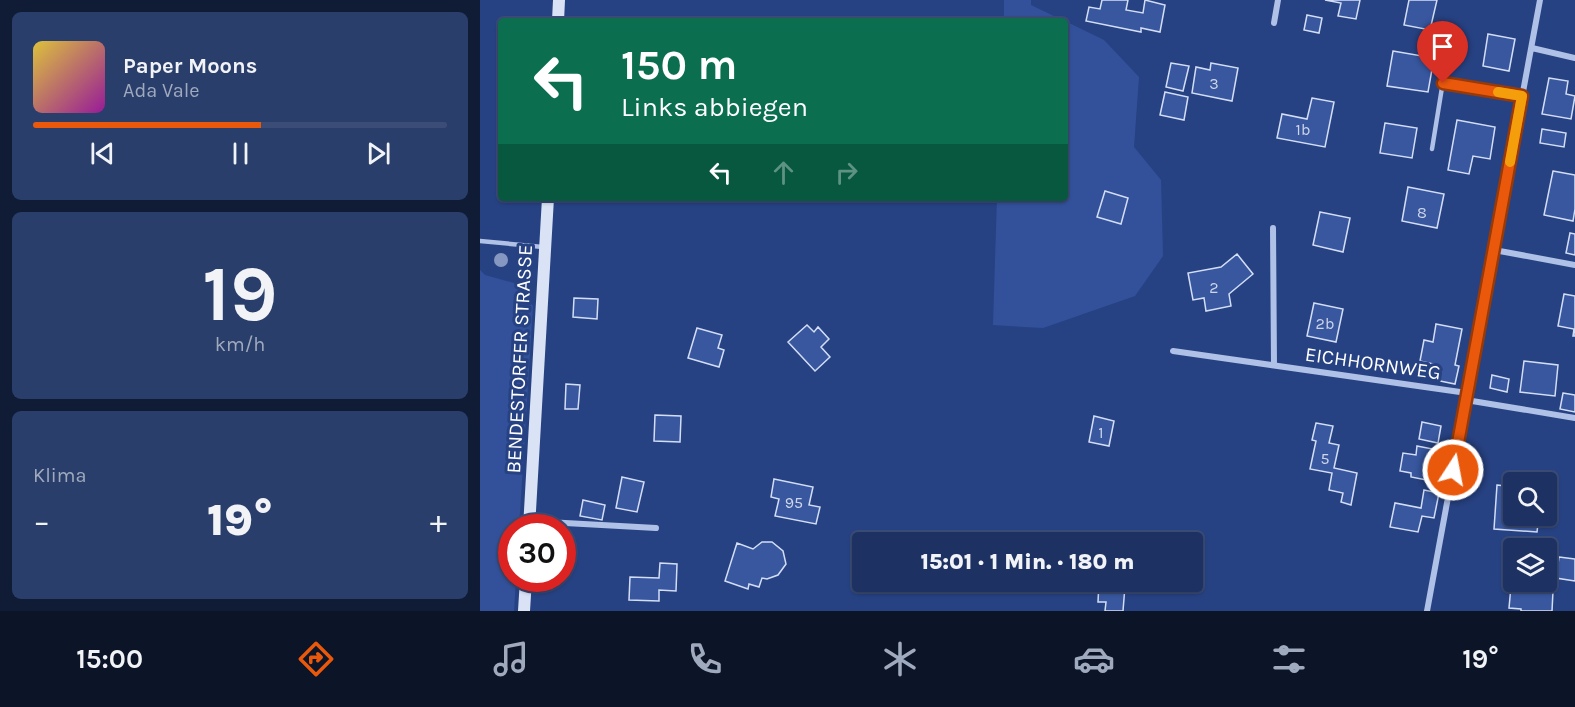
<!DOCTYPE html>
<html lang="de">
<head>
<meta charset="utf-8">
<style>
	:root { --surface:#1d3262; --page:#2a3e6b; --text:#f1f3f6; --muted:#a0aabe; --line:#3b4d77; --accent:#ea580c }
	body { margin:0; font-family:Karla,sans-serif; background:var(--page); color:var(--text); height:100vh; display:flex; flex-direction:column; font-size:22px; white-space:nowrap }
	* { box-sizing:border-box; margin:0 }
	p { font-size:20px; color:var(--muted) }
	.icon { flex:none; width:33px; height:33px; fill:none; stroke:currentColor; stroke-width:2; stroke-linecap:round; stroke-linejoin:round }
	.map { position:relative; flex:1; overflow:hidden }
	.details { display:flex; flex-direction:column; gap:12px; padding:12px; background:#101c36; width:480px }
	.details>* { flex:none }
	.top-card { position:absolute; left:18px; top:18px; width:570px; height:183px; border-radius:6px; box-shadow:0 2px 4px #0004,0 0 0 2px var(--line); background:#0b6e4f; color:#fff; overflow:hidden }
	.tools { position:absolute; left:1023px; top:472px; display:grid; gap:12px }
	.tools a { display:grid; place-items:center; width:54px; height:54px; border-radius:6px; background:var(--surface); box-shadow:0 2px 4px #0004,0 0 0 2px var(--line); font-size:30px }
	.speed { position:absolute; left:18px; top:514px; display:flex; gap:12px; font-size:30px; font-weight:700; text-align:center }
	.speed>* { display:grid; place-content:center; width:78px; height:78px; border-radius:50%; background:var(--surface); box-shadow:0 2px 4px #0004,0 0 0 2px var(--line); line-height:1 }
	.speed .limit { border:9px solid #d22; background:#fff; color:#111 }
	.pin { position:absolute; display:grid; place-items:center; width:51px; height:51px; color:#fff; margin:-62px -26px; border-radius:50% 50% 50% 0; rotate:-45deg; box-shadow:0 0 6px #0007 }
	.pin .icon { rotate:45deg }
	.me { position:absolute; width:66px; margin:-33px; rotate:11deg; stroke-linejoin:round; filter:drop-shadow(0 0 4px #0008) }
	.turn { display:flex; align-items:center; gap:21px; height:126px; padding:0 24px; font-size:27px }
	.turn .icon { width:78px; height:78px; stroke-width:2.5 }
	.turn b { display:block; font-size:42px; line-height:51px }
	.lanes { display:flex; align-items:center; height:57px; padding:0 24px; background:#0003; justify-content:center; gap:30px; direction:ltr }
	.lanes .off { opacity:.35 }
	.big { font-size:45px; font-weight:800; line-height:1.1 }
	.details .tile { flex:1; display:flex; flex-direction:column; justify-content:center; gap:9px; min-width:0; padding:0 21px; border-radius:9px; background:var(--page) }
	.details .dial { align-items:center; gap:0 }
	.dial b { font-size:78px; line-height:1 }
	.song { display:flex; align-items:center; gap:18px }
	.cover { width:72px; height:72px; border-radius:9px; background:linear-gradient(135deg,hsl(50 70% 55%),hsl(300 70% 35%)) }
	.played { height:6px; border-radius:3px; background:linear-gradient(90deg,var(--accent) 55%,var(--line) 55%) }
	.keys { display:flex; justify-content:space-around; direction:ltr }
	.heat { display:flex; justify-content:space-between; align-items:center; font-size:33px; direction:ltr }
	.trip { position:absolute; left:372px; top:532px; width:351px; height:60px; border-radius:6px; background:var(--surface); box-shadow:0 2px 4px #0004,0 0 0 2px var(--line); font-weight:800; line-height:60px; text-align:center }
	.tab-bar { display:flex; height:96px; justify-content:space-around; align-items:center; background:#0c1427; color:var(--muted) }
	.tab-bar .icon { width:42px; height:42px }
	.tab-bar .selected { color:var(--accent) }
	.tab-bar b { font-size:27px; color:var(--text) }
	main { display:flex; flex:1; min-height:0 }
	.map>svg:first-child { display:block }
</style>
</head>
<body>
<main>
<section class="details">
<div class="tile">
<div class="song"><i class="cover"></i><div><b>Paper Moons</b><p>Ada Vale</p></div></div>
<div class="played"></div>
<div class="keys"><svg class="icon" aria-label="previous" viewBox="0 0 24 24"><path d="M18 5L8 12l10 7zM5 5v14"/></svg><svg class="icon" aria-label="pause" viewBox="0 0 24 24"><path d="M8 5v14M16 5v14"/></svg><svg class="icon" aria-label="next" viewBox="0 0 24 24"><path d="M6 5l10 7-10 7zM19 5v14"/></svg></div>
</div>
<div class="tile dial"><b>19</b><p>km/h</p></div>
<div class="tile"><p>Klima</p>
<div class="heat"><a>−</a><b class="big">19°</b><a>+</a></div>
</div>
</section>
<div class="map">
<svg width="1095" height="611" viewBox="0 0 1095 611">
	<rect width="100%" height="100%" fill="#274283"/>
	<!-- green -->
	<path fill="#32519a" d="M524 0H551V5L584 21H524Z
		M585 21 624 40 659 77 654 147 681 180 683 256 655 296 563 328 513 325 517 198H585Z
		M0 270 5 275 34 283 53 306 39 528H32V579H36L34 611H0Z"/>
	<!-- building -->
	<path fill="#38579f" stroke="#d3def6" stroke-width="1.5" d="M622 0H648L646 10 663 13 665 0 685 5 680 32 661 28V32L606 21 609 7 620 9Z
		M845 0H880L876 19 858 16 861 3Z
		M929 0H957L950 30 924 25Z
		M827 15 842 18 839 33 824 30Z
		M1008 34 1035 39 1029 71 1003 66Z
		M913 51 954 58 948 92 907 86Z
		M691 63 709 66 703 91 686 87Z
		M731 63 758 68 752 101 712 93 716 67 730 70Z
		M1069 78 1088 81 1086 94 1095 96 1091 119 1062 114Z
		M685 92 708 97 704 120 680 115Z
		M832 98 854 102 845 147 797 138 802 114 827 119Z
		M977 120 1015 127 1010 159 993 156 989 174 968 170Z
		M905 123 937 128 932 158 900 153Z
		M1062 129 1086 133 1084 147 1060 143Z
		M1073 171 1095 175V209L1093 221 1064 215Z
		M928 187 964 194 957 228 922 221Z
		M625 191 648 198 641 224 617 217Z
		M840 212 870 218 863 252 833 245Z
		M1090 233 1095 234V255L1086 253Z
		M757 254 773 274 749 294 751 306 726 311 724 298 713 300 708 273 741 267Z
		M1084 294 1095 296V336H1093L1094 329 1078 326Z
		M94 298 118 299 117 319 93 317Z
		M834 303 863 309 856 342 827 336Z
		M956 324 982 329 975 365 979 366 975 384 955 380 958 365 940 361 944 340 953 342Z
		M327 325 334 332 338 327 349 339 341 347 350 357 335 371 308 342Z
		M217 328 242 335 238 348 244 350 239 367 208 358Z
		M1044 361 1078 365 1075 396 1040 392Z
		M1012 375 1029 379 1027 392 1010 388Z
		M86 384 100 385 98 409H85Z
		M1083 393 1095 395V412L1080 409Z
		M175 415 201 416 200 442 174 441Z
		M614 416 634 421 629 446 609 442Z
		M942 422 961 426 958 443 939 439Z
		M836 423 853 426 849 443 859 445 854 468 877 473 871 505 861 502 863 493 849 490 852 473 830 469 836 441 832 440Z
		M937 446 963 451 957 482 931 477V473L920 471 923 453 936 455Z
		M142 477 164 482 157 512 136 508Z
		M294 479 333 487 329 505 340 507 336 524 295 516 299 499 291 497Z
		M1017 485 1034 487V516H1059L1057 532 1014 529Z
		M944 490 959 493 954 518 942 516 938 532 910 527 915 503 941 508Z
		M103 500 125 505 122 520 100 516Z
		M282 542H292L303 551 306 564 298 575 287 579 282 578 279 587 269 584 268 589 245 581 257 543 273 549Z
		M1079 557 1095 559V581L1076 578Z
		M180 563 197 564 196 591 179 590V601L149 600 150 577 179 578Z
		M619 582H639V585L645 586 643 611H625L626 602H618Z
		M1051 582 1067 583 1066 590 1073 591 1072 611H1041V609L1029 608 1031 586 1050 588Z"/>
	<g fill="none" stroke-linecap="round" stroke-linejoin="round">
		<!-- lane -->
		<path stroke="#b0c1e7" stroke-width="4.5" d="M962 83 1042 96
			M952 149 972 26
			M0 241 63 247"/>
		<!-- street -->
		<path stroke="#b0c1e7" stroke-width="6" d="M794 23 798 0
			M1052 48 1095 58
			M793 228 794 365
			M1014 250 1095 265
			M693 351 987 393
			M986 400 1095 418
			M49 521 176 528
			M947 611 1060 0"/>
		<!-- secondary -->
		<path stroke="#dae2f6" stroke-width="12" d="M78 21 79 0
			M49 528 68 198
			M44 611 46 579"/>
	</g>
	<!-- trees -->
	<circle fill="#8698c2" cx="21" cy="260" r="7"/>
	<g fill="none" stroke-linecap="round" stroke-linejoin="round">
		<!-- route casing -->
		<g stroke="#983908" stroke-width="15">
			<path id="route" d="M963 83 1042 96 973 470"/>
		</g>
		<!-- route -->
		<use href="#route" stroke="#ea580c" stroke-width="10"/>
		<!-- slow -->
		<path stroke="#f59e0b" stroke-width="10" d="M1018 92 1042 96 1030 162"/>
	</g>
	<g text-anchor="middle" stroke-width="6" stroke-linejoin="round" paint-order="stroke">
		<!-- number labels -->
		<g font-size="16" fill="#cdd5e7">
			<text x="734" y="89">3</text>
			<text x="823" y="135">1b</text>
			<text x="942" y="218">8</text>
			<text x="734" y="293">2</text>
			<text x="845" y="329">2b</text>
			<text x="621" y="438">1</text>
			<text x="845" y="464">5</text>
			<text x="314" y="508">95</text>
		</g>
		<!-- street labels -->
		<g font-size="20" fill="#fff" stroke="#274283">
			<text transform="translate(39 359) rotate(-87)" y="7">BENDESTORFER STRASSE</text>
			<text transform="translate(893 363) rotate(8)" y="7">EICHHORNWEG</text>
		</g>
	</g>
</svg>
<div class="tools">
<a><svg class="icon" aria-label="search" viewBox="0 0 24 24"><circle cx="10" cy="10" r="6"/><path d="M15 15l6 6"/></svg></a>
<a><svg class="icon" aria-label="layers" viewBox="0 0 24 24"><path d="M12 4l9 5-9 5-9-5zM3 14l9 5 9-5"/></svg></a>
</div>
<div class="speed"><div class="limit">30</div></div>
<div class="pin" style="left:963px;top:83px;background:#d93025"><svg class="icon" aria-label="arrive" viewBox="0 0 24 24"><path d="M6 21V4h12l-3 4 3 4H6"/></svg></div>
<svg class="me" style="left:973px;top:470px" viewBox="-20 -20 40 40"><circle r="17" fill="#ea580c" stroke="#fff" stroke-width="3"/><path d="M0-11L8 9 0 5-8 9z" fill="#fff"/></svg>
<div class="trip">15:01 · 1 Min. · 180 m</div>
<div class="top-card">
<div class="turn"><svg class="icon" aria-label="left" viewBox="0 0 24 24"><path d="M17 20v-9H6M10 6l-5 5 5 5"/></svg><div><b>150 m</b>Links abbiegen</div></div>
<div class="lanes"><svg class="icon" aria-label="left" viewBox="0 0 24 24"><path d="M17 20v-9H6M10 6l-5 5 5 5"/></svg><svg class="icon off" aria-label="ahead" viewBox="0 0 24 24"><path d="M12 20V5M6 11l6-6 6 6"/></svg><svg class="icon off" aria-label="right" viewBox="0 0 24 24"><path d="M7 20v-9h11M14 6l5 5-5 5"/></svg></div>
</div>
</div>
</main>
<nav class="tab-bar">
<b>15:00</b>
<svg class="icon selected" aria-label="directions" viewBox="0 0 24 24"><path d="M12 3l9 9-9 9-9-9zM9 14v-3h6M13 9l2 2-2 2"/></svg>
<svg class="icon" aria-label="music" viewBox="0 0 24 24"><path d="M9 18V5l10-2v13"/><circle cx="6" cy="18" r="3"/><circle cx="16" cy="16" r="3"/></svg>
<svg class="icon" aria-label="phone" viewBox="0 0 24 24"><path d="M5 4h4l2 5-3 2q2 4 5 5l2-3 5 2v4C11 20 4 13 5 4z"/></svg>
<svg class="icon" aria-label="climate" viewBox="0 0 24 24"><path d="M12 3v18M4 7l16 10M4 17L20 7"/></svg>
<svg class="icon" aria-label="car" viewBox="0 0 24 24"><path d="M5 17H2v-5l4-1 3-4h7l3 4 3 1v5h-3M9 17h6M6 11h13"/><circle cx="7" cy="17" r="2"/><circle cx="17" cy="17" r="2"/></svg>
<svg class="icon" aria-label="filters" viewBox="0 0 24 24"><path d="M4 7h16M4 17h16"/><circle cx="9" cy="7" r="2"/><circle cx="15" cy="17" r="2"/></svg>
<b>19°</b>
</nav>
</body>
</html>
